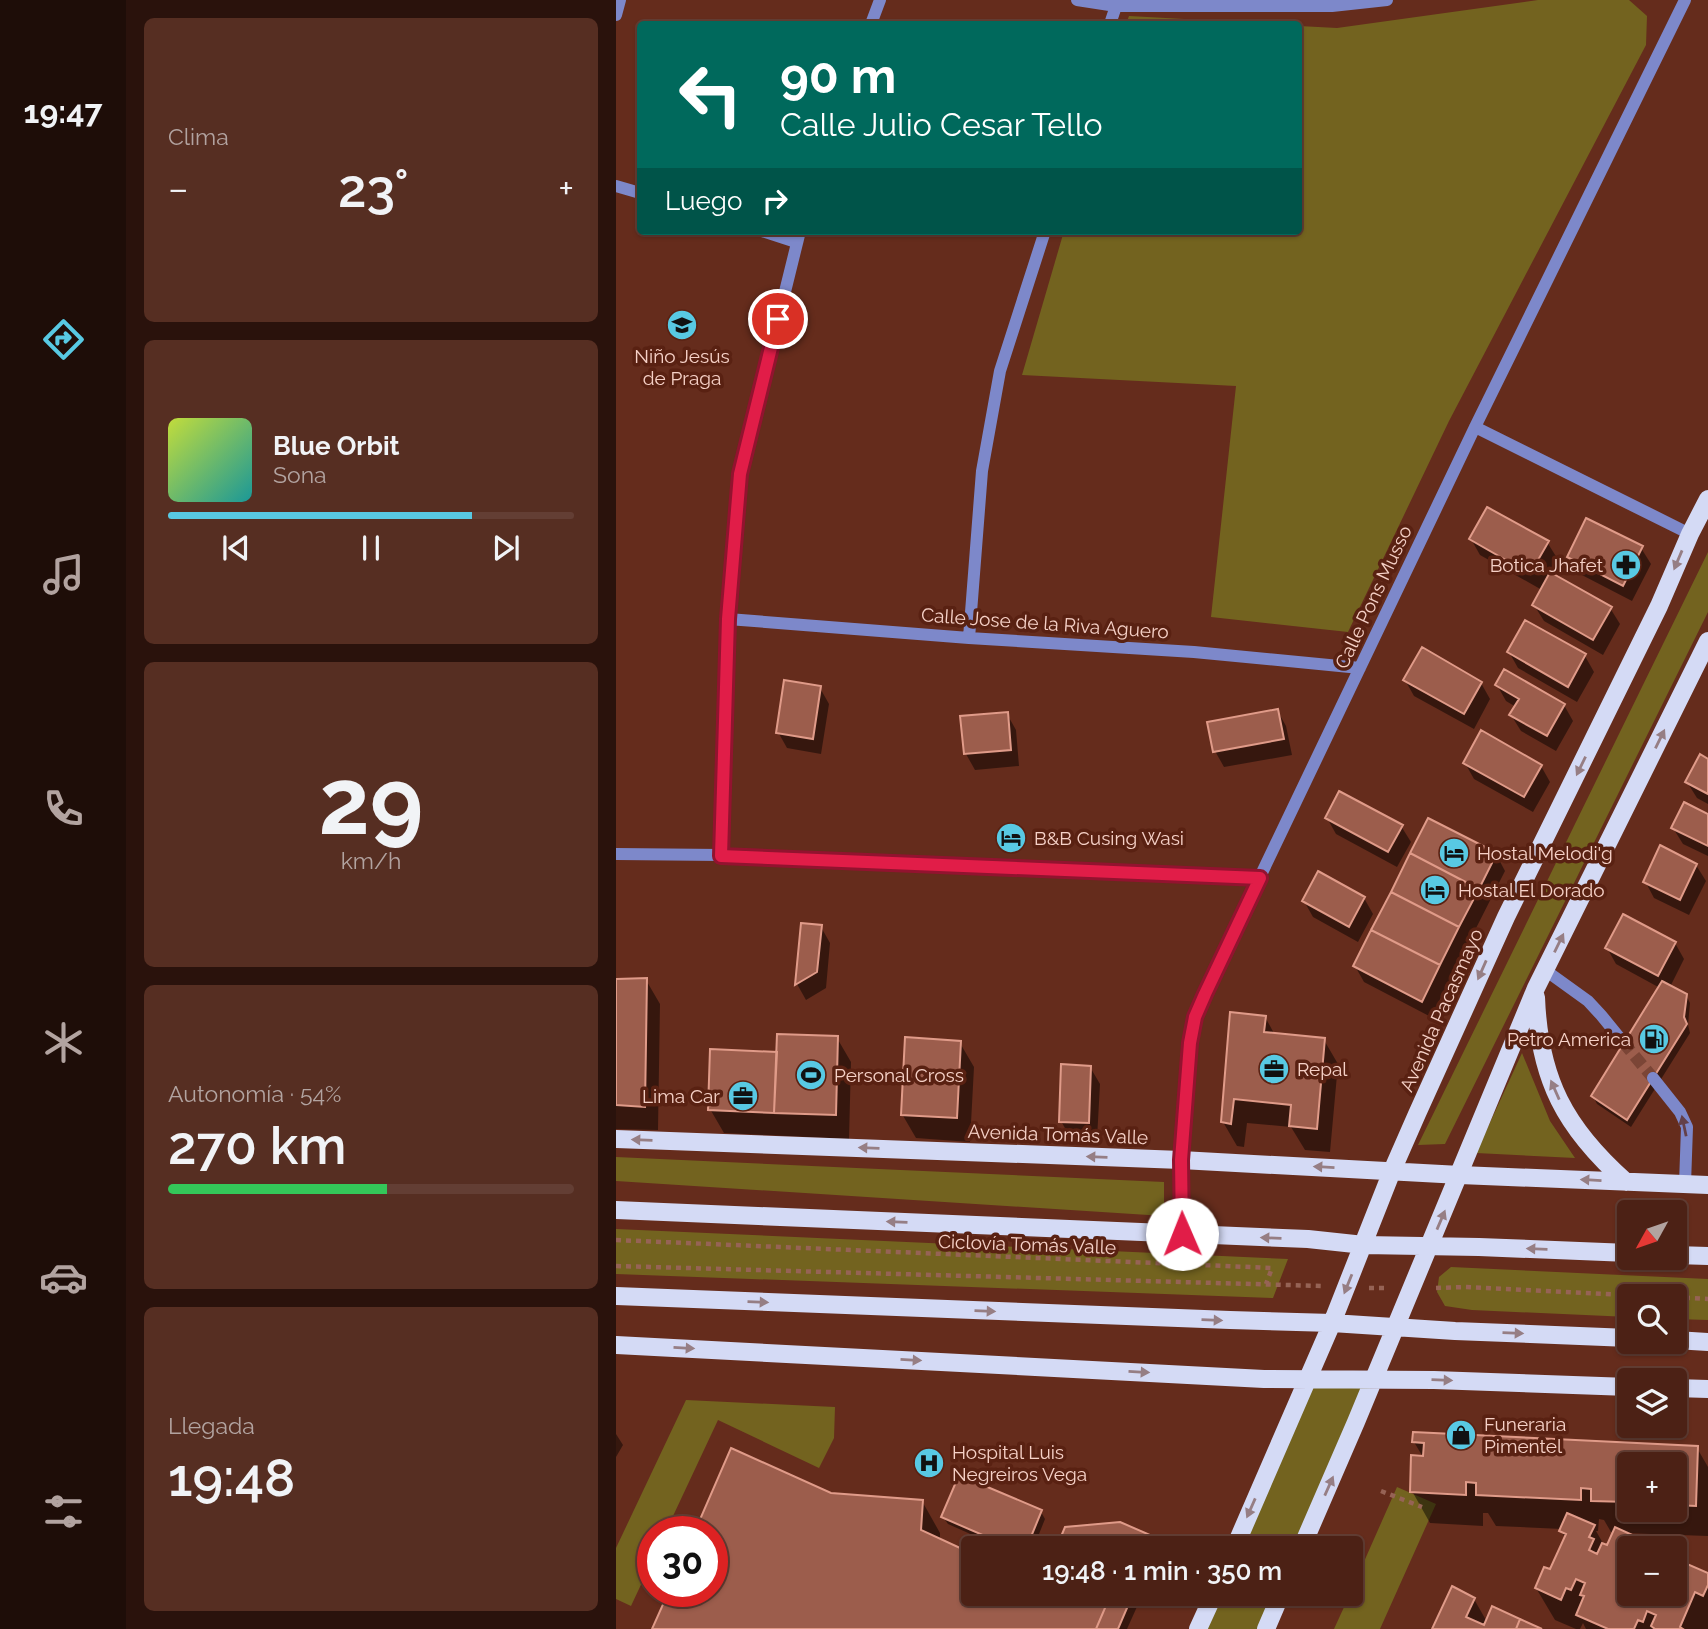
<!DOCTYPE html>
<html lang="es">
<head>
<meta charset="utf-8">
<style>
	:root { --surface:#4c2115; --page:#562e22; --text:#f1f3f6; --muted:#b2a3a0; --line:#633e34; --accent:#58c9e3 }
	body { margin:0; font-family:Raleway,sans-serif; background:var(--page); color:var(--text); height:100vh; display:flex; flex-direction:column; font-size:26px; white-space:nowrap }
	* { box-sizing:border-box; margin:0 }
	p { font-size:23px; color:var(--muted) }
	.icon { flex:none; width:38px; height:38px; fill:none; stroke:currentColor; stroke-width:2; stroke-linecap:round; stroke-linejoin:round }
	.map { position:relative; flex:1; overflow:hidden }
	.sheet { display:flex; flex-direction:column; gap:18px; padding:18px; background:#2a120c; width:490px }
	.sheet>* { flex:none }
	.top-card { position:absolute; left:21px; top:21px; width:665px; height:214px; border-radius:7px; box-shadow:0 2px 5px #0004,0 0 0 2px var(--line); background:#00695c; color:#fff; overflow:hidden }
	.needle { width:46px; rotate:230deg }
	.tools { position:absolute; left:1001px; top:1200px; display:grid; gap:14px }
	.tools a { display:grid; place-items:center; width:70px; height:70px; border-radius:7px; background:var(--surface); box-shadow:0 2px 5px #0004,0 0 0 2px var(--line); font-size:35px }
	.speed { position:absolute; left:21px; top:1516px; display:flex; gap:14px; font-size:35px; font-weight:700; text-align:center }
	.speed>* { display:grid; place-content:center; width:91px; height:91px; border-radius:50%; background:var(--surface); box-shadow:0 2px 5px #0004,0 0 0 2px var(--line); line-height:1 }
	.speed .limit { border:10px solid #d22; background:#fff; color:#111 }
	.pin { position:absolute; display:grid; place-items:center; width:60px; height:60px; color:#fff; margin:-30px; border:4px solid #fff; border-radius:50%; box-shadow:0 2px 7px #0007 }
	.me { position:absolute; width:77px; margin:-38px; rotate:359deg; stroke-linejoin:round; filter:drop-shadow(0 0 5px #0008) }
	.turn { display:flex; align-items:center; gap:24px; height:147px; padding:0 28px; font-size:32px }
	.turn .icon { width:91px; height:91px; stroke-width:2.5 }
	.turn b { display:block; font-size:49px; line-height:60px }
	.then { display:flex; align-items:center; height:66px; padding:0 28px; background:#0003; gap:14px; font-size:26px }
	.big { font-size:52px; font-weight:600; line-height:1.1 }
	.sheet .tile { flex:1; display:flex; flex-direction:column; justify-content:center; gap:10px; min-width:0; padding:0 24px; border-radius:10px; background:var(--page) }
	.sheet .dial { align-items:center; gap:0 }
	.dial b { font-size:91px; line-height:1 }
	.song { display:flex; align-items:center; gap:21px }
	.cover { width:84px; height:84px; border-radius:10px; background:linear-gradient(135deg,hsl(70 70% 55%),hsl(180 70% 35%)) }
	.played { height:7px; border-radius:4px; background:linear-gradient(90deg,var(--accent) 75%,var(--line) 75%) }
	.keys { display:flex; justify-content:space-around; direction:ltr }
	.heat { display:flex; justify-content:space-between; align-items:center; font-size:38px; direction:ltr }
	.charge { height:10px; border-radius:5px; background:linear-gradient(90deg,#34c759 54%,var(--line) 0) }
	.trip { position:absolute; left:345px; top:1536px; width:402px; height:70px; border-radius:7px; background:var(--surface); box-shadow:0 2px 5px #0004,0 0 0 2px var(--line); font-weight:600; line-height:70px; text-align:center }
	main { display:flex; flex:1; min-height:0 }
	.menu { display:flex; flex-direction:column; width:126px; justify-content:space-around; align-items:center; background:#1e0d08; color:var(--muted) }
	.menu .icon { width:49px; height:49px }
	.menu .on { color:var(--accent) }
	.menu b { font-size:32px; color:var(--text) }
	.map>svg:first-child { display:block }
</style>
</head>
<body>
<main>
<nav class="menu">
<b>19:47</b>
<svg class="icon on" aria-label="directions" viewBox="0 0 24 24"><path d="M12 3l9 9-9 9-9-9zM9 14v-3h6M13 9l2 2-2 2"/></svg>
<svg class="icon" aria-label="music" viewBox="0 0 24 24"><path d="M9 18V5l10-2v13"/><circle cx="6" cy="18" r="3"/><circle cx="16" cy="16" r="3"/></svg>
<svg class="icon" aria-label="phone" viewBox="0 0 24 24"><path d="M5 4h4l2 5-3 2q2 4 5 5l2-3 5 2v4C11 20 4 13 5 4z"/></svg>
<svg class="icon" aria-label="climate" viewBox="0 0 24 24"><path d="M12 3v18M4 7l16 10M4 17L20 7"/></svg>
<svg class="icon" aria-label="car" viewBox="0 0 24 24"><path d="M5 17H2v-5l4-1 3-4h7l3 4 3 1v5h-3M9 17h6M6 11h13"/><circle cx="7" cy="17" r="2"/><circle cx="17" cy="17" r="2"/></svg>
<svg class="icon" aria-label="filters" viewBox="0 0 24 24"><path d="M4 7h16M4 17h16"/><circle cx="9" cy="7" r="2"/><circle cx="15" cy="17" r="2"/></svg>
</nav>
<section class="sheet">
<div class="tile"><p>Clima</p>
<div class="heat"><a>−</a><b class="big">23°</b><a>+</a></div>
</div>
<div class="tile">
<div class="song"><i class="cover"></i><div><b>Blue Orbit</b><p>Sona</p></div></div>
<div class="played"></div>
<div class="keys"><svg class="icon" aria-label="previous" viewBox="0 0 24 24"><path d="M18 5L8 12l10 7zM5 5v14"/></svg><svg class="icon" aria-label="pause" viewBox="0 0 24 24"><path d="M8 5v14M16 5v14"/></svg><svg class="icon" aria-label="next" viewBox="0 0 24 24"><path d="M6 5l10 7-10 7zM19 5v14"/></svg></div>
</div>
<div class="tile dial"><b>29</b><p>km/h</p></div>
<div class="tile"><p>Autonomía · 54%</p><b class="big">270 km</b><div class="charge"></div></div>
<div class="tile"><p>Llegada</p><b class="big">19:48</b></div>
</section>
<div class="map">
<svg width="1092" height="1629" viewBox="0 0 1092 1629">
	<rect width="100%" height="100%" fill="#652c1c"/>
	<!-- green -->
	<path fill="#73631f" d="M922 0H1013L1031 16 1030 45 833 421 732 632 595 617 620 386 406 375 448 231H682L683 26 721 28Z
		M513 16 659 24H510Z
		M1092 552V612L829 1144 802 1145Z
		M906 1053 934 1121 959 1158 860 1153Z
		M0 1157 548 1182V1216L0 1181Z
		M0 1229 672 1259 657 1298 0 1274Z
		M835 1267 1092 1279V1320L1059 1319V1297H1013V1317L856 1310 829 1306 821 1292 823 1277Z
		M693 1379 755 1387 685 1549H617Z
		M70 1400 219 1407 218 1438 203 1468 102 1420 50 1531H37V1559L15 1606 0 1599V1548Z
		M781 1487 820 1504 764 1629H718L734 1594H735V1591Z
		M597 1594H665L650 1629H582Z"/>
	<!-- shadow -->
	<path fill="#0007" fill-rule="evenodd" d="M855 539 931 542 941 558 932 573 994 608 1004 624 987 655 928 621 918 605 926 590 864 555Z
		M1025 548 1035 564 1016 601 962 573 953 557Z
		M893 652 969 656 978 672 961 702 902 668Z
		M789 680 865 683 874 699 858 729 798 696Z
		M881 685 948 705 957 721 940 751 905 731 895 715 900 707 890 701Z
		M204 688 213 704 205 754 171 748 162 732Z
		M661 710 670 726 676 755 608 767 599 751Z
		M391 714 400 730 403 766 359 770 350 754Z
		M1092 761V804L1081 798 1071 782Z
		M849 763 925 766 934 782 917 812 858 779Z
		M1092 816V856L1067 844 1057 828Z
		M711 818 785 826 795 842 781 867 720 834Z
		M880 854 889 871 815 1017 748 982 739 966Z
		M1080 865 1090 881 1073 915 1038 898 1029 881Z
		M748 898 757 914 742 942 697 917 688 901Z
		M186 925 205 927 214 943 210 988 190 1000 181 984Z
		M1059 943 1068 959 1054 987 1070 995 1074 1003 1072 1025 1074 1033 1015 1127 981 1104 977 1096 1044 988 1000 964 991 948Z
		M0 980H30L44 1004 42 1130 0 1129Z
		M649 1017 659 1035 708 1040 722 1064 714 1152 689 1150 675 1127 631 1123 628 1147 621 1146 607 1122Z
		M221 1038 235 1062 233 1139 108 1133 94 1109Z
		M344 1043 358 1067 354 1142 300 1138 286 1114Z
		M474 1067 484 1084 481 1139 454 1137 445 1121Z
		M0 1434 7 1445 0 1457Z
		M798 1442 1081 1448 1092 1467V1536L1006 1533 1013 1549V1594H1059V1565L1065 1576 1092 1575V1629H970L967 1623 964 1629H960L939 1620 920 1588 935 1572 950 1539 945 1531 946 1529 880 1526 872 1513H867V1526L814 1523 796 1491 807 1457ZM1013 1465H1059V1510H1013ZM983 1519 988 1520 995 1532H999L992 1547 988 1545 980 1531H982Z
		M115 1451 215 1494 306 1501 324 1533V1541L357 1556V1594H524L523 1597 524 1600 511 1629H38L55 1591H96V1531H81Z
		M425 1512 429 1519 417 1549H388L332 1524 327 1517Z
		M540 1540 544 1549H441Z
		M858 1599 871 1622 921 1629H818Z"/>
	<!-- building -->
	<path fill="#9c5d4c" stroke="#e09b89" stroke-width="2" d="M871 507 933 541 914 574 853 539Z
		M970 518 1027 546 1007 586 951 557Z
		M934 572 996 607 977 640 916 605Z
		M909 620 970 654 952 687 891 652Z
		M806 647 866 682 848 714 787 680Z
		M888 669 949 704 931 736 893 715 903 699 879 685Z
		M168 680 205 686 197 739 160 733Z
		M662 709 668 739 597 752 591 722Z
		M392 712 395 750 348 754 344 716Z
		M865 730 926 765 908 797 847 763Z
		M1084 754 1092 759V794L1069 782Z
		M723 791 787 825 772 852 709 818Z
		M1068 802 1092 814V846L1055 828Z
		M812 818 881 853 863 889 794 853Z
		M1044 845 1081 864 1064 900 1027 882Z
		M794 853 863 889 843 927 775 892Z
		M702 871 749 897 733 927 686 901Z
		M775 892 843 927 824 965 755 930Z
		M1007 914 1060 942 1042 976 989 948Z
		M185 923 206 925 201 972 179 985Z
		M755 930 824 965 806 1002 737 966Z
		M31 978 29 1107 0 1105V979Z
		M1046 981 1071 994 1068 1017 1071 1024 1011 1120 975 1096Z
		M614 1012 650 1016 648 1032 709 1038 701 1129 673 1126 675 1105 618 1099 615 1124 605 1122Z
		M161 1034 222 1036 220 1115 158 1113Z
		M289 1037 345 1041 341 1118 285 1115Z
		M94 1049 161 1052 158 1113 92 1110Z
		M445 1064 475 1066 473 1123 443 1122Z
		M797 1432 1082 1446 1080 1506 1059 1505V1465H1013V1502L975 1501V1489L965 1488V1500L860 1495V1483L850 1482V1495L794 1492 795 1455 807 1456 808 1443 796 1442Z
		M115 1448 215 1493 307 1500 305 1530 357 1554V1594H495L480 1629H36L53 1591H96V1531H79Z
		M343 1475 426 1510 410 1549H399L325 1517Z
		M951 1513 979 1525 973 1537 978 1539 973 1550 981 1554 986 1543 991 1545 999 1527 1047 1549H1013V1594H1059V1575L1063 1577 1069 1563 1092 1573V1585L1087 1596 1079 1592 1064 1627 1067 1629H1039L1035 1626 1040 1615 1031 1611 1027 1622 1022 1620 1018 1629H992L960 1615 968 1596 964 1595 969 1583 960 1579 955 1590 950 1588 945 1600 919 1588 928 1567 934 1569 950 1534 943 1531Z
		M504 1522 541 1538 537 1549H467L444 1539 449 1527Z
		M444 1539 467 1549H439Z
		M836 1586 859 1598 850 1617 868 1625 876 1606 904 1619 900 1629H816Z
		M495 1594H517L502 1629H480Z
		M904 1619 926 1629H900Z"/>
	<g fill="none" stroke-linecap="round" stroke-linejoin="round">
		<!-- minor-tunnel -->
		<path stroke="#7b4536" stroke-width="12" stroke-dasharray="12 6" stroke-linecap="butt" d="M1007 1042 1037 1078"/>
		<!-- path -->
		<path stroke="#966355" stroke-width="4.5" stroke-dasharray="5 5" stroke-linecap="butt" d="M0 1240 656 1268 650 1284
			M0 1266 706 1286
			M753 1288H773
			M820 1288 849 1287 1050 1297
			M1059 1297 1092 1299
			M765 1491 806 1507"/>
		<!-- minor -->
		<path stroke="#7d88ca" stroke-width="12" d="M461 0 500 6H716L771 0
			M0 15 4 0
			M255 24 264 0
			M494 24 500 6
			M0 186 24 193
			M146 231 180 242
			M859 427 1074 534
			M112 619 353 638 578 652 744 668
			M353 638 366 471 384 371 429 231
			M0 854 105 855 644 878
			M105 855 112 619 124 474 184 231
			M929 970 972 1001 985 1015 1007 1042
			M1037 1078 1064 1112 1071 1127 1069 1184
			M566 1234 565 1160 574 1043 579 1017 588 994 859 427 1069 0"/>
		<!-- major -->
		<path stroke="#d4daf5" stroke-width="18" d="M920 997C923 1079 949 1128 1010 1182
			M0 1139 565 1160 844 1175 1092 1185
			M0 1210 692 1239 748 1245 863 1247 1013 1253
			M1059 1255 1092 1256
			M0 1296 614 1320 716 1323 839 1331 1013 1338
			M1059 1340 1092 1342
			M0 1345 648 1379 818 1380 1013 1387
			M1059 1388 1092 1389
			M618 1549 716 1323 776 1171 801 1114 890 917 1043 606 1074 534 1092 499
			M685 1549 740 1422 920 988 1092 641
			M582 1629 598 1594
			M650 1629 665 1594"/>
	</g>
	<!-- one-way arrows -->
	<defs><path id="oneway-solid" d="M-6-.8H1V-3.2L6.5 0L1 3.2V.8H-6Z" transform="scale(1.75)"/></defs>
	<g fill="#967e84">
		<use href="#oneway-solid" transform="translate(1062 560) rotate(113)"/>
		<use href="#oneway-solid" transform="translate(1044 739) rotate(-64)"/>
		<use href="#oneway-solid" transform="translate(965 766) rotate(116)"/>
		<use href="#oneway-solid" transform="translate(943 943) rotate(-64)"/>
		<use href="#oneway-solid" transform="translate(866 970) rotate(114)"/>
		<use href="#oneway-solid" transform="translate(939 1090) rotate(-114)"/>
		<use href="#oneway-solid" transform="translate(26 1140) rotate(-178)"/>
		<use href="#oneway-solid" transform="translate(253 1148) rotate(-178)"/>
		<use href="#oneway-solid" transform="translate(481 1157) rotate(-178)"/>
		<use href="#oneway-solid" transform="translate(708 1167) rotate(-177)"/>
		<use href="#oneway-solid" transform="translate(975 1180) rotate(-177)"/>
		<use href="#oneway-solid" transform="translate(825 1220) rotate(-67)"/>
		<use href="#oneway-solid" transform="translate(281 1222) rotate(-178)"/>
		<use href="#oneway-solid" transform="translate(655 1238) rotate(-178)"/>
		<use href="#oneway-solid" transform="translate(921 1249) rotate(-178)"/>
		<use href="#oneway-solid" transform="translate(732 1284) rotate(112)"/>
		<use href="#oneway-solid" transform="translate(142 1302) rotate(2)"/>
		<use href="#oneway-solid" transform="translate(369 1311) rotate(2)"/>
		<use href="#oneway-solid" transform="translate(596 1320) rotate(2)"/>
		<use href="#oneway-solid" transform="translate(897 1333) rotate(2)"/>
		<use href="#oneway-solid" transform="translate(68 1348) rotate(3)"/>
		<use href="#oneway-solid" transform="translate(295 1360) rotate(3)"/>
		<use href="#oneway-solid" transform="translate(523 1372) rotate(3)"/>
		<use href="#oneway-solid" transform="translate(826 1380) rotate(2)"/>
		<use href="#oneway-solid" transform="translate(713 1486) rotate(-66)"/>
		<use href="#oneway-solid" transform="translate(635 1508) rotate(114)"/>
	</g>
	<use fill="#644049" href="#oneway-solid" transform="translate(1068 1126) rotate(-102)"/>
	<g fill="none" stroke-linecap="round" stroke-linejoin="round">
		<!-- route casing -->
		<g stroke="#92132f" stroke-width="18">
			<path id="route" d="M162 319 124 474 112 619 105 856 644 878 589 994 579 1017 574 1043 565 1160 566 1234"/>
		</g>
		<!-- route -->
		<use href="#route" stroke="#e11d48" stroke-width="12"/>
	</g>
	<!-- icons -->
	<defs>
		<g id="school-disc" transform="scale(1.575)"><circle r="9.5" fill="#58c9e3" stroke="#592112"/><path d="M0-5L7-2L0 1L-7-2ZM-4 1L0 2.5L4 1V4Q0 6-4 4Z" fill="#111"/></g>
		<g id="pharmacy-disc" transform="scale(1.575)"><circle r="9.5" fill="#58c9e3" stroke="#592112"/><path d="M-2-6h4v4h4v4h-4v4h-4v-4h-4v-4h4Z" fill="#111"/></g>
		<g id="hotel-disc" transform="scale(1.575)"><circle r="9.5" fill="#58c9e3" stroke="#592112"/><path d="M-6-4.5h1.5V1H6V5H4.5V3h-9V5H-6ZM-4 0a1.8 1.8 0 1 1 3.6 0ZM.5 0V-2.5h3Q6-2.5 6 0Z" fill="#111"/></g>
		<g id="fuel-disc" transform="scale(1.575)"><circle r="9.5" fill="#58c9e3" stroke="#592112"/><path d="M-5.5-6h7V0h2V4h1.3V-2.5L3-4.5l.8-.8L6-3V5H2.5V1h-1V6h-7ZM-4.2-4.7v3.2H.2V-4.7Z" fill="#111"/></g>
		<g id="office-disc" transform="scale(1.575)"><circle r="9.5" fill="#58c9e3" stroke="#592112"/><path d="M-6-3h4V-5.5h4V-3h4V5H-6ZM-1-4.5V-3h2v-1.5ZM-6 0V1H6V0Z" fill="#111"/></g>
		<g id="stadium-disc" transform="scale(1.575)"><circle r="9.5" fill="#58c9e3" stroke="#592112"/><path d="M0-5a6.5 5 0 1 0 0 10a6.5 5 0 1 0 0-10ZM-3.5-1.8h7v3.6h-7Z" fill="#111"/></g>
		<g id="shop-disc" transform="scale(1.575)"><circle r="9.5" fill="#58c9e3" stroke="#592112"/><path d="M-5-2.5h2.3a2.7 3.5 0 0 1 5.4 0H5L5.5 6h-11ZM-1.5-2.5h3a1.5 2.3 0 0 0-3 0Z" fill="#111"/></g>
		<g id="hospital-disc" transform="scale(1.575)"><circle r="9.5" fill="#58c9e3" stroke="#592112"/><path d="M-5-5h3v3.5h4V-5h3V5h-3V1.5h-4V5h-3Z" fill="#111"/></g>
	</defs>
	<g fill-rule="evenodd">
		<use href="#school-disc" x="66" y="325"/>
		<use href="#pharmacy-disc" x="1010" y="565"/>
		<use href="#hotel-disc" x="395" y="838"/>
		<use href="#hotel-disc" x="838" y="853"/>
		<use href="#hotel-disc" x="819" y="890"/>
		<use href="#fuel-disc" x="1038" y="1039"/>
		<use href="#office-disc" x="658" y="1069"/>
		<use href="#stadium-disc" x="195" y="1075"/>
		<use href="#office-disc" x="127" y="1096"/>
		<use href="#shop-disc" x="845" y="1435"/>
		<use href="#hospital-disc" x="313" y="1463"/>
	</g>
	<g text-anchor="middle" stroke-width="7" stroke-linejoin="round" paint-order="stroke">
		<!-- poi labels -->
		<g font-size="19" fill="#f6d1c7" stroke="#592112" text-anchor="start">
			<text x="66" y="363" text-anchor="middle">Niño Jesús<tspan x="66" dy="22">de Praga</tspan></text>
			<text x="987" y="572" text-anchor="end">Botica Jhafet</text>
			<text x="418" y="845">B&amp;B Cusing Wasi</text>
			<text x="861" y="860">Hostal Melodi'g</text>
			<text x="842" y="897">Hostal El Dorado</text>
			<text x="1015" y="1046" text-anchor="end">Petro America</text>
			<text x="681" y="1076">Repal</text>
			<text x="218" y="1082">Personal Cross</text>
			<text x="104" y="1103" text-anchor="end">Lima Car</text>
			<text x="868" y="1431">Funeraria<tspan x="868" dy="22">Pimentel</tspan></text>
			<text x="336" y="1459">Hospital Luis<tspan x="336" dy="22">Negreiros Vega</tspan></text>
		</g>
		<!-- street labels -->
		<g font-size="19" fill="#f6d1c7" stroke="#592112">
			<text transform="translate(757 597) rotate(-65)" y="7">Calle Pons Musso</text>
			<text transform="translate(429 623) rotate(4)" y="7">Calle Jose de la Riva Aguero</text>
			<text transform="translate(825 1010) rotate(-66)" y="7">Avenida Pacasmayo</text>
			<text transform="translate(442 1134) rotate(2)" y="7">Avenida Tomás Valle</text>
			<text transform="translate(411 1244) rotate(2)" y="7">Ciclovía Tomás Valle</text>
		</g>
	</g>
</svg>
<div class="tools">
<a><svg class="needle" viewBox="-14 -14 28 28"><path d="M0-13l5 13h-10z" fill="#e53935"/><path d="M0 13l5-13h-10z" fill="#b2a3a0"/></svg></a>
<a><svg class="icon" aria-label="search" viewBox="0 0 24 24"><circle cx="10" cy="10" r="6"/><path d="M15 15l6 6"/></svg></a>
<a><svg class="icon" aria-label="layers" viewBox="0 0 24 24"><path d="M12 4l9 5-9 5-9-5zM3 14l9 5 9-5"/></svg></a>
<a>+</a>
<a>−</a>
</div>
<div class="speed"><div class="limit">30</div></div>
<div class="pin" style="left:162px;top:319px;background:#d93025"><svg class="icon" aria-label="arrive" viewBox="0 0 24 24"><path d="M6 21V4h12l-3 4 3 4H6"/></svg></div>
<svg class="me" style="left:566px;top:1234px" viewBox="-20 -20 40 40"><circle r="19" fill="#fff"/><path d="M0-13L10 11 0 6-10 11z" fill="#e11d48"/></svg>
<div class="trip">19:48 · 1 min · 350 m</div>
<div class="top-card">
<div class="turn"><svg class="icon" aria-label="left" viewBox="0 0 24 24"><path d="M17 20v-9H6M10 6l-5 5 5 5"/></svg><div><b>90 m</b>Calle Julio Cesar Tello</div></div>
<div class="then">Luego<svg class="icon" aria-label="right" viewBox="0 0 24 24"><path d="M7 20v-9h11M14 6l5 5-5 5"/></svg></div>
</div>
</div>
</main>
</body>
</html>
